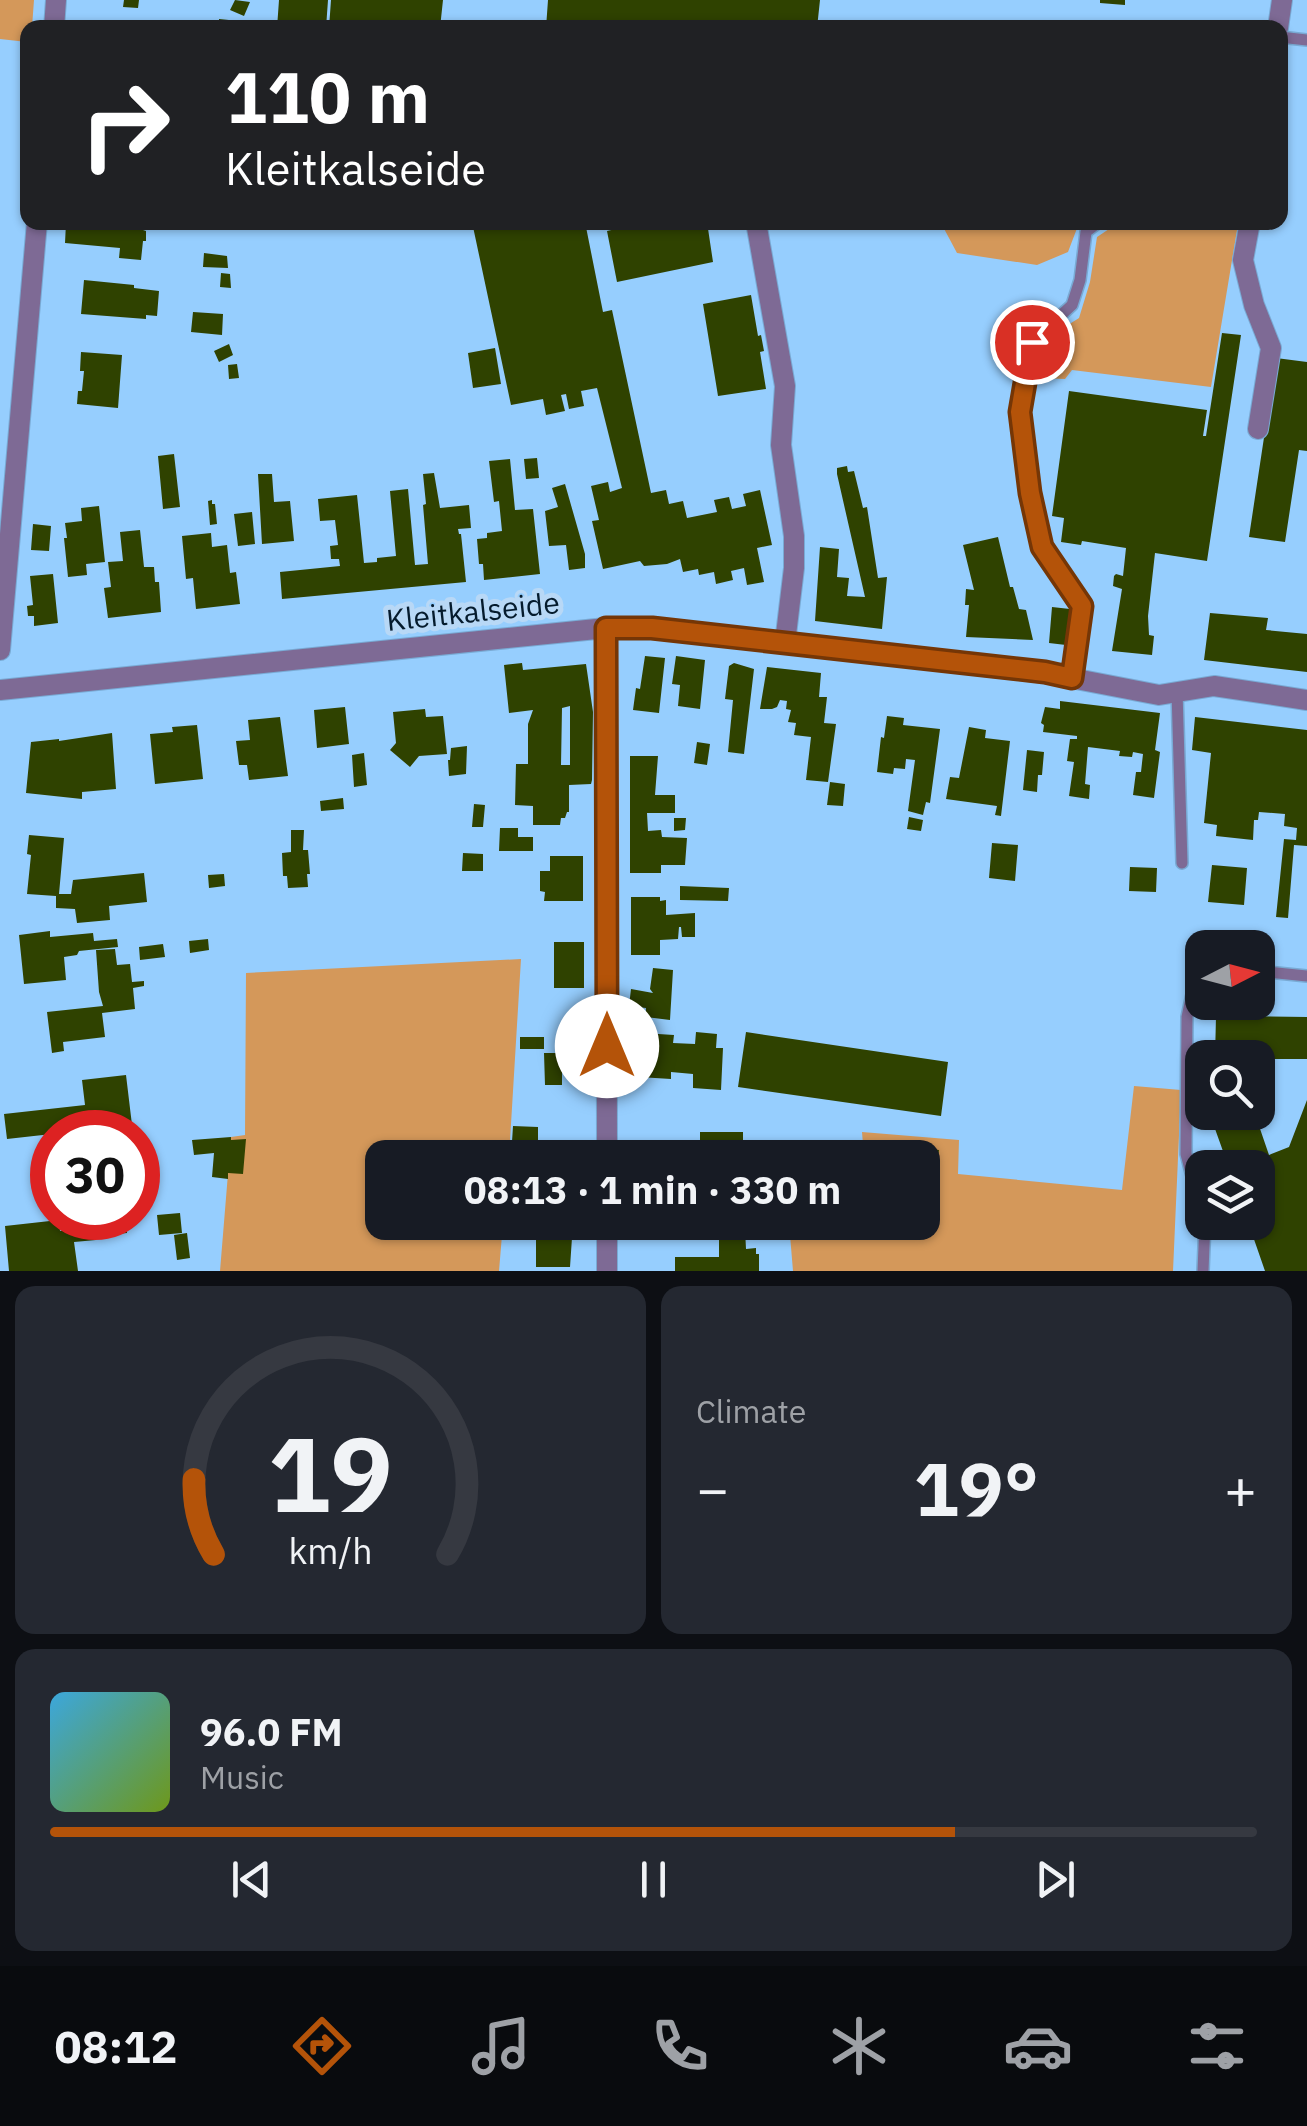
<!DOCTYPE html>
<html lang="en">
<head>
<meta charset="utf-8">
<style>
	:root { --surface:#171b24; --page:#242831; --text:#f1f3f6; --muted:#9ea1a6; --line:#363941; --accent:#b45309 }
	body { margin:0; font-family:"IBM Plex Sans",sans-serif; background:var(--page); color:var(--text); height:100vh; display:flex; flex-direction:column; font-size:38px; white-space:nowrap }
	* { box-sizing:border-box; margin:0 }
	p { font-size:32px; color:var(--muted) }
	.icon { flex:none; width:55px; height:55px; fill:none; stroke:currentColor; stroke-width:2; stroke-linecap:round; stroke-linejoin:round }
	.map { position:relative; height:1271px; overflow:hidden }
	.side { display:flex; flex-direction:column; gap:15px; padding:15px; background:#0d0f14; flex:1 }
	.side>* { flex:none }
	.top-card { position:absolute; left:20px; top:20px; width:1268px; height:210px; border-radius:20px; box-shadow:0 2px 8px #0004; background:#202124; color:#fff; overflow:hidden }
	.needle { width:65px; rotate:84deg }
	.controls { position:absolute; left:1185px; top:930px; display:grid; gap:20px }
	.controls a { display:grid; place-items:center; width:90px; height:90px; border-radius:20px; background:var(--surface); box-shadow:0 2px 8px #0004; font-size:50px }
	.speed { position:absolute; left:30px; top:1110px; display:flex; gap:20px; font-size:50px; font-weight:700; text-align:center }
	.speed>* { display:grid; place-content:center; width:130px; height:130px; border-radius:50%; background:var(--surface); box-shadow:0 2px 8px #0004; line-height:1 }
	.speed .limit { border:15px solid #d22; background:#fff; color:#111 }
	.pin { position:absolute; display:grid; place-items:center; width:85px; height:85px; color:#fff; margin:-42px; border:5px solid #fff; border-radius:50%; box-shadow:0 2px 10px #0007 }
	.me { position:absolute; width:110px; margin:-55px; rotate:0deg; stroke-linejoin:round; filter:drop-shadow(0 0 8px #0008) }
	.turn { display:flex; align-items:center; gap:35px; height:210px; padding:0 40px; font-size:45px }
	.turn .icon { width:130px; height:130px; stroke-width:2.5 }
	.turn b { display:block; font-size:70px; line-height:85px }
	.big { font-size:75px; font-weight:700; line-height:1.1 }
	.side .card { flex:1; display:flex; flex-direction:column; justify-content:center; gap:15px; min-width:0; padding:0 35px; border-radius:20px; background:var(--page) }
	.side .dial { align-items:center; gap:0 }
	.dial svg { height:260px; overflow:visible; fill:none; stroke:var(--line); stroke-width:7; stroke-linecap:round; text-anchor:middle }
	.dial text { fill:var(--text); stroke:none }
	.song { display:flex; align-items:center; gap:30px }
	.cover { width:120px; height:120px; border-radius:15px; background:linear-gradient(135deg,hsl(200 70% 55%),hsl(80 70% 35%)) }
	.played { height:10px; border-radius:5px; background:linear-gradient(90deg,var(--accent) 75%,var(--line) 75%) }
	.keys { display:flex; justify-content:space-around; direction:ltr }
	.heat { display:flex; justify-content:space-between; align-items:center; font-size:55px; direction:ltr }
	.side .tiles { flex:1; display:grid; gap:15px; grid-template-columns:1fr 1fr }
	.card:last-child { grid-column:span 2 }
	.trip { position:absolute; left:365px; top:1140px; width:575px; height:100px; border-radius:20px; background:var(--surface); box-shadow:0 2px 8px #0004; font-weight:700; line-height:100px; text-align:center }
	.menu { display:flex; height:160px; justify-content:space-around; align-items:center; background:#090b0e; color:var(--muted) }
	.menu .icon { width:70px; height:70px }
	.menu .current { color:var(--accent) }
	.menu b { font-size:45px; color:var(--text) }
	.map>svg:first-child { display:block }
</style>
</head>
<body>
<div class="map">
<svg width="1307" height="1271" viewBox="0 0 1307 1271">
	<rect width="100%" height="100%" fill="#96cefe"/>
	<!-- green -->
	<path fill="#d4985a" d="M0 0H34L32 27 28 28 27 42 0 39Z
		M941 223H1079L1068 252 1037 265 957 253Z
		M1232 223 1238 224 1211 387 1072 370 1065 379 1040 378C1046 337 1045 340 1079 318L1090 282 1097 237 1118 223Z
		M521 959 509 1157 382 1158V1222L503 1223 499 1271H220L231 1137 245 1135 246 973Z
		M1134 1086 1181 1090 1173 1271H793L789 1223 922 1222V1158L864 1157 862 1132 959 1140 958 1174 1122 1190Z"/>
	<!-- building -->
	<path fill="#2f4200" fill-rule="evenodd" d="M124 0H139L138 8 123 7Z
		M235 0 250 2 244 16 230 10Z
		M279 0H328L326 28H277Z
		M331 0H443L440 28H329Z
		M548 0H820L817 28H546Z
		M1100 0H1125V5L1100 3Z
		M219 19 258 23 257 28H219Z
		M472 222H585L603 312 612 310 651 493 666 490 669 504 683 501 687 518 717 512 714 500 729 497 732 509 746 506 743 494 760 490 772 545 757 548 764 582 747 585 744 568 731 571 733 580 716 584 714 572 699 575 698 569 683 572 680 559 667 564 644 566 640 561 603 569 592 521 599 520 591 486 608 482 610 492 622 488 597 388 581 391 584 406 569 409 566 394 561 395 565 411 546 415 543 399 511 405Z
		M638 222H707L713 262 617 282 607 231 638 224Z
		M66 223 143 230 146 231V241H143L141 260 119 258 120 248 65 243Z
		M204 253 227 256 228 268 203 267Z
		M221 273 230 274 231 288 220 287Z
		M84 280 134 285V288L159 291 157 316 146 315V319L81 314Z
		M751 295 758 336 761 335 764 351 760 352 766 389 718 396 703 304Z
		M193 312 223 314 222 335 191 332Z
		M1222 333 1241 335 1207 561 1155 553 1148 616 1149 635 1154 636 1152 655 1112 651 1122 589 1113 586 1114 576 1116 574 1123 576 1126 548 1082 541 1081 545 1061 542 1064 518 1052 516 1069 391 1207 410 1203 436H1206Z
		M229 344 233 355 219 362 214 351Z
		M495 348 501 384 473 388 468 353Z
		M81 352 122 355 118 408 77 404 78 391H82L84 371H80Z
		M1276 358 1307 362V451L1299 450 1285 542 1249 537Z
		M237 364 239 378 229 379 228 365Z
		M174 454 180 507 163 509 158 456Z
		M537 458 539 478 526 479 524 459Z
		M510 459 515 510 533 509 540 574 484 580 483 564H479L477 539 487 538V533L502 531 499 501 494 502 489 461Z
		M847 466 848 472 854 471 863 508 867 507 878 578 887 577 882 629 815 621 820 547 839 549 837 577 849 578 847 596 865 597 837 474V468Z
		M434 473 440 508 469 505 471 528 458 529 459 534H461L466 582 282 599 280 572 340 566 339 559H331L330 546 338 545 335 520 320 521 318 499 357 495 364 563 377 562V558L396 556 390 491 408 489 415 565 428 564 423 505 426 504 423 474Z
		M258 474H272L274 502 290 501 294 541 262 544Z
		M565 484 585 554V568L569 570 566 545 549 546 545 511 558 507 552 488Z
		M212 500V504H215L217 524 210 525 208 501Z
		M99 506 105 562 86 564 87 575 68 577 64 538H67L65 523 82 521 81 508Z
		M252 512 255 544 238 546 234 514Z
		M33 524 51 526 49 551 31 550Z
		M140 530 144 567H154L155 582H159L161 612 108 618 104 588 111 587 108 562 123 561 120 532Z
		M211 533 212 547 227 545 230 573 236 572 240 604 196 609 193 578 186 579 182 536Z
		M998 537 1010 587H1013L1019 609 1026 610 1033 640 966 637 969 605H965L966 589 974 590 963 545Z
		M53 574 58 623 34 626V616H28L27 606 33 605 30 576Z
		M1052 607 1070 609 1066 645 1049 643Z
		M1210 613 1268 618 1266 630 1307 634V672L1204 660Z
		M645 656 665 658 659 713 633 710 636 688 640 689Z
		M676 656 705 660 700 709 678 706 680 685 672 684Z
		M522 663 523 670 586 664 593 712 592 780 591 784 569 785V812H567L565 818H561L560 825H533V806L515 805 516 764H528V724L533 710 509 713 504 665ZM570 706V765H561L562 708Z
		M734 663 754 669 744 754 728 752 733 700 725 699 729 666Z
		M767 667 821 673 819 697H827L824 723 836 724 828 782 806 780 811 737 794 735 796 723 788 722 791 710 786 709 787 701 780 700 777 707 772 709H760Z
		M1060 701 1160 713 1155 750 1160 752 1154 798 1133 795 1136 772H1141L1143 754 1133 752 1132 757 1119 756 1120 751 1088 747 1085 784 1090 785 1089 799 1069 796 1074 762 1067 761 1070 739H1077V736L1043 732 1044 725 1041 723 1045 707 1060 709Z
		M345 707 349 744 317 748 314 710Z
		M425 709 426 717 443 716 447 754 419 756 410 767 390 750 396 743 393 712Z
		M887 716 904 718 903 725 940 729 930 803 926 802 923 815 908 811 915 760 906 759 905 769 894 768 893 774 877 772 881 737 884 738Z
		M280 717 288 776 249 780 247 765H239L236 741 250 740 248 720Z
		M1195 717 1307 730V846L1294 845 1288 918 1276 917 1284 839 1296 840 1297 828 1284 826 1285 814 1259 812 1258 820H1254L1253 840 1216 836 1217 825 1204 823 1211 753 1192 750Z
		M197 725 203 779 155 784 150 734 173 732 172 727Z
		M969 727 986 730 985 738 1010 741 1001 816 995 815 997 806 946 799 950 777 959 778Z
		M112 733 116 789 82 792V799L26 793 31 742 59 739V741Z
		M697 742 710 744 707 765 694 763Z
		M467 746 466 774 449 776 448 760H450L451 748Z
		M1027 750 1044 752 1042 775H1038L1037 792 1023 790Z
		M364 753 367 785 354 787 352 755Z
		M630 756H658L655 795H675V813H647L648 831 661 830 662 837 687 838 685 865H661V873H630Z
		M830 782 845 784 843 806 827 805Z
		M343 798 344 809 321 811 320 801Z
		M474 804 485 805 483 827H472Z
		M909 817 923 820 921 831 907 829Z
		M674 818H686L685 830 674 831Z
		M500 828H518V837H533V851H499Z
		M291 830H304L303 850H308L310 874H307L308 887 288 888 287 876H283L282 853 291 852Z
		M29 835 64 838 59 894H71L73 880 144 873 147 902 109 906 110 920 77 923 75 909 56 908V896L27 894 31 855 27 854Z
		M992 843 1018 845 1015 881 989 878Z
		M463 853 483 854V871H462Z
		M550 856H583V901H544L545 892 540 891V871H550Z
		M1212 865 1247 868 1244 905 1208 902Z
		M1130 867 1157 868 1156 892 1129 891Z
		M224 874 225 886 209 888 208 875Z
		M680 886 729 888 728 901 680 900Z
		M631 897H660V901L666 900V915L695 913V937H682L681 927H679L678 939 660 940V955H631Z
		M50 931V937L93 933 94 941 117 939 118 947 79 951 77 955 64 957 66 980 24 984 19 935Z
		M208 939 209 950 190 953 189 941Z
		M554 942H584V988H554Z
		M163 944 165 957 140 960 139 947Z
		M115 949 117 965 130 964 132 982 144 981V986L133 988 135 1009 102 1013 105 1037 63 1042 64 1051 52 1053 47 1012 103 1006 99 992 96 950Z
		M653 968 673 970 670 1020 646 1017V1008L629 1006 631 989 653 993 650 989Z
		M1216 1016 1307 1017V1059H1273L1258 1066V1058H1215Z
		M696 1032 717 1034 716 1048H723L721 1090 693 1088V1074L671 1072V1079L639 1077 642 1033 674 1035 673 1043 695 1044Z
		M746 1032 948 1062 941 1116 738 1087Z
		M520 1037H544V1049H520Z
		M544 1053H562V1085H545Z
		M126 1075 132 1125 7 1139 4 1114 85 1105 82 1080Z
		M1307 1100V1271H1265L1248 1222H1258V1168H1229L1214 1126V1112H1257V1120L1269 1155 1289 1147Z
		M513 1126 538 1127V1149H545V1143L591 1142 590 1158H511Z
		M700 1132H743V1158H690L700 1148Z
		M231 1137V1140L246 1139 243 1174 228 1173V1179L212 1177 214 1153 194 1155 192 1140Z
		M906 1146 939 1150 937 1164 922 1163V1158H905Z
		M180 1213 182 1233 159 1235 157 1215Z
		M65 1218H98L99 1227 95 1228 96 1240 74 1242 78 1271H9L5 1226 59 1220 60 1231 66 1230Z
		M105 1218H126L127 1233 106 1235Z
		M536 1222 573 1223 570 1267H536Z
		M719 1229H745L746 1249 756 1248V1254H759V1271H675V1257H719Z
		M187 1233 190 1258 177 1260 174 1235Z"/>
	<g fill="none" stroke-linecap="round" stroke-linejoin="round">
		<!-- lane casing -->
		<g stroke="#79aad4" stroke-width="14">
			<path id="lane" d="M1280 37 1307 40
				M1072 678 1082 606 1042 547 1030 493 1020 413 1032 342 1072 305 1080 280 1086 232 1099 222
				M1177 691 1182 863
				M1258 971 1307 976
				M1202 980 1193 990 1187 1017 1186 1154 1202 1213
				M1203 1271 1205 1222"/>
		</g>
		<!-- street casing -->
		<g stroke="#79aad4" stroke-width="22">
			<path id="street" d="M54 28 56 0
				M1278 28 1282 0
				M756 222 785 386 781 445 794 536V568L785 643
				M1250 222 1243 260 1254 305 1271 348 1258 429
				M606 628 607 1158
				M0 650 37 222
				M0 690 606 628H652L1045 673 1159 695 1214 686 1307 700
				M607 1271V1222"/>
		</g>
		<!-- lane -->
		<use href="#lane" stroke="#7e6a95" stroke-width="11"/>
		<!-- street -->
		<use href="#street" stroke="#7e6a95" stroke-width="20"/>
	</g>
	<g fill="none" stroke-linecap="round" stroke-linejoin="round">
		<!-- route casing -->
		<g stroke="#753606" stroke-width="25">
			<path id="route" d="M607 1046 606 628H652L1045 672 1072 678 1082 606 1042 547 1030 493 1020 412 1032 342"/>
		</g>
		<!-- route -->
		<use href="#route" stroke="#b45309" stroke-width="18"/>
	</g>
	<g text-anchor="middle" stroke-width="10" stroke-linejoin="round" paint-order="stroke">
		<!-- street labels -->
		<g font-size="30" fill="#051b2d" stroke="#b8d8f6">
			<text transform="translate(473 612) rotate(-6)" y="10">Kleitkalseide</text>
		</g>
	</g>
</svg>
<div class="controls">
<a><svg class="needle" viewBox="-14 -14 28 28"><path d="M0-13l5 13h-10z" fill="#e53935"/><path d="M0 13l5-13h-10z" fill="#9ea1a6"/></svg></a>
<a><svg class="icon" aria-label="search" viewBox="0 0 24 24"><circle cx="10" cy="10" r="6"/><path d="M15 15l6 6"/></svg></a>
<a><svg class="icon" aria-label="layers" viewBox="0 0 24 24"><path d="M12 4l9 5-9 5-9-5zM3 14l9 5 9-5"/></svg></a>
</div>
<div class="speed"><div class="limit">30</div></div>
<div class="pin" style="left:1032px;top:342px;background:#d93025"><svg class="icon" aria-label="arrive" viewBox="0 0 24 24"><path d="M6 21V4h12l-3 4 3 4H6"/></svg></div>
<svg class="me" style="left:607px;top:1046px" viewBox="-20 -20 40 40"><circle r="19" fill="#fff"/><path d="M0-13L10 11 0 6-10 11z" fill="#b45309"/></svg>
<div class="trip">08:13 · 1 min · 330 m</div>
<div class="top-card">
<div class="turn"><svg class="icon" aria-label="right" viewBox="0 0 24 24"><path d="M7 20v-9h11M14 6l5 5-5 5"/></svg><div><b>110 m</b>Kleitkalseide</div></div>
</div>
</div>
<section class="side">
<div class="tiles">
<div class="card dial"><svg viewBox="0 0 100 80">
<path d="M14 69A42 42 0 1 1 86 69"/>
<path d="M14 69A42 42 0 0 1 8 46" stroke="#b45309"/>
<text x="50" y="56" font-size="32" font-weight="700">19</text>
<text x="50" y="72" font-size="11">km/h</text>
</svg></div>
<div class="card"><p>Climate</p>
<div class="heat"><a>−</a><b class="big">19°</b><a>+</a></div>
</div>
<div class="card">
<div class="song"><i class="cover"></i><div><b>96.0 FM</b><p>Music</p></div></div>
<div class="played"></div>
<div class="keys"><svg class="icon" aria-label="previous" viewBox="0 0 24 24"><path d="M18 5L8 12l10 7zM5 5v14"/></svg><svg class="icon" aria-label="pause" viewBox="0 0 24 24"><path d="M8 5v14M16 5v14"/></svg><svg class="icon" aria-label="next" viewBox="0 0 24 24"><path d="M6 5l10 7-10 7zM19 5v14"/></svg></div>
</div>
</div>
</section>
<nav class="menu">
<b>08:12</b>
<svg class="icon current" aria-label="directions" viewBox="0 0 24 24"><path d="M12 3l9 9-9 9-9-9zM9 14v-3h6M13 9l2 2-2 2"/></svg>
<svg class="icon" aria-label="music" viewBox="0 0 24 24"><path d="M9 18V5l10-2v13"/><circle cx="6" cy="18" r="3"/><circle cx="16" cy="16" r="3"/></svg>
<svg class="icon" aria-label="phone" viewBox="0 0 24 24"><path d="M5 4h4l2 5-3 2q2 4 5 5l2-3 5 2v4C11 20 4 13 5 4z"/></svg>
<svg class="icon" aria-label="climate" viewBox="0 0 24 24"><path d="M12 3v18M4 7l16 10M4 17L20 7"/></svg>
<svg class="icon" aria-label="car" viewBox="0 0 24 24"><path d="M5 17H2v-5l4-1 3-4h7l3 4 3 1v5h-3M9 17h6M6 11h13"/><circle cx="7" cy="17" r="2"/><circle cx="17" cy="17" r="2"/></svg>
<svg class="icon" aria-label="filters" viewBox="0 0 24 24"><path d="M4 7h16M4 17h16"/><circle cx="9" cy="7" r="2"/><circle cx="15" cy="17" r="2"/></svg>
</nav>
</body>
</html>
